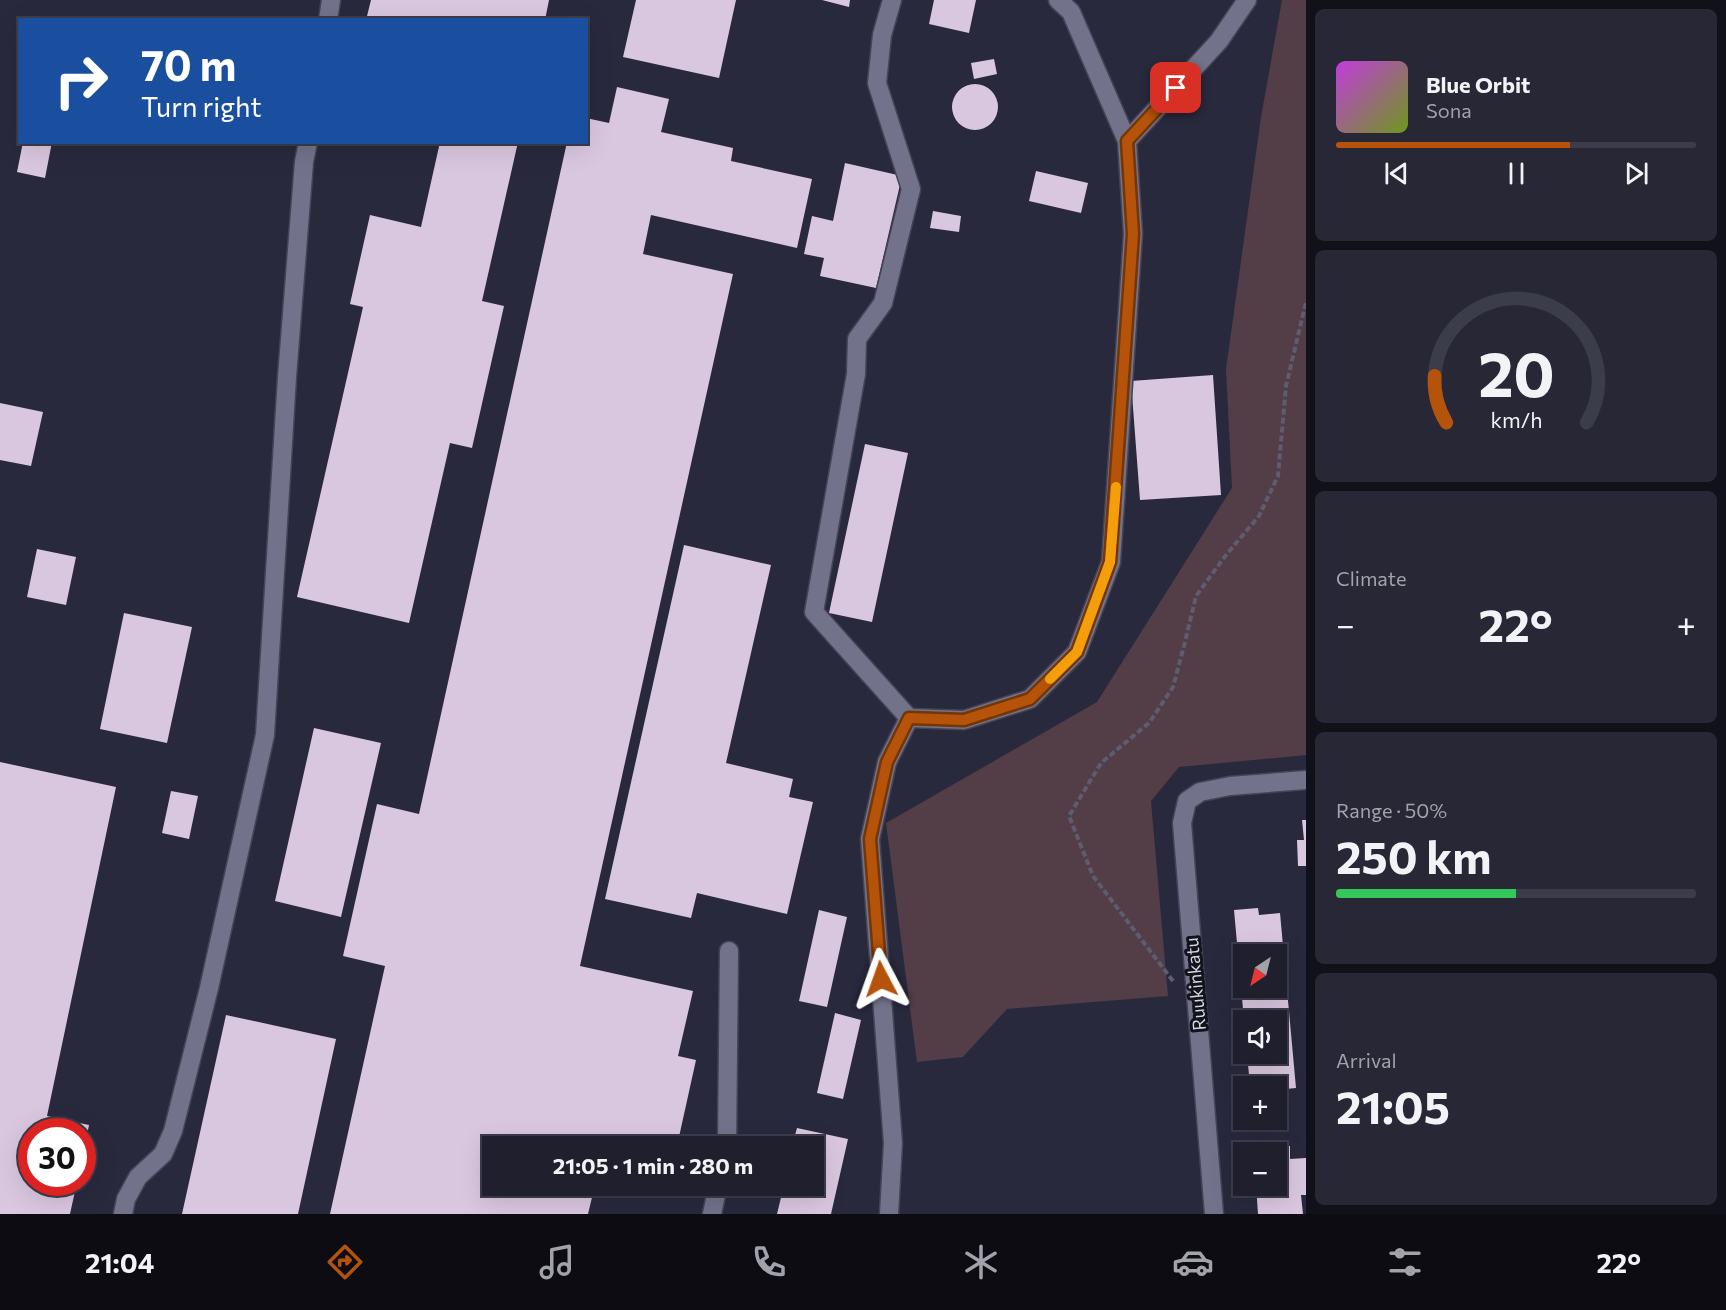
<!DOCTYPE html>
<html lang="en">
<head>
<meta charset="utf-8">
<style>
	:root { --surface:#1f1f2e; --page:#272736; --text:#f1f3f6; --muted:#a1a2aa; --line:#3c3d4a; --accent:#b45309 }
	body { margin:0; font-family:Commissioner,sans-serif; background:var(--page); color:var(--text); height:100vh; display:flex; flex-direction:column; font-size:22px; white-space:nowrap }
	* { box-sizing:border-box; margin:0 }
	p { font-size:20px; color:var(--muted) }
	.icon { flex:none; width:33px; height:33px; fill:none; stroke:currentColor; stroke-width:2; stroke-linecap:round; stroke-linejoin:round }
	.map { position:relative; flex:1; overflow:hidden }
	.panel { display:flex; flex-direction:column; gap:9px; padding:9px; background:#111119; width:420px }
	.panel>* { flex:none }
	.guide { position:absolute; left:18px; top:18px; width:570px; height:126px; border-radius:0px; box-shadow:0 6px 24px #0002,0 0 0 2px var(--line); background:#1a4fa0; color:#fff; overflow:hidden }
	.needle { width:39px; rotate:215deg }
	.tools { position:absolute; left:1233px; top:944px; display:grid; gap:12px }
	.tools a { display:grid; place-items:center; width:54px; height:54px; border-radius:0px; background:var(--surface); box-shadow:0 6px 24px #0002,0 0 0 2px var(--line); font-size:30px }
	.speed { position:absolute; left:18px; top:1118px; display:flex; gap:12px; font-size:30px; font-weight:700; text-align:center }
	.speed>* { display:grid; place-content:center; width:78px; height:78px; border-radius:50%; background:var(--surface); box-shadow:0 6px 24px #0002,0 0 0 2px var(--line); line-height:1 }
	.speed .limit { border:9px solid #d22; background:#fff; color:#111 }
	.pin { position:absolute; display:grid; place-items:center; width:51px; height:51px; color:#fff; margin:-26px; border-radius:12px; box-shadow:0 3px 9px #0006 }
	.me { position:absolute; width:66px; margin:-33px; rotate:356deg; stroke-linejoin:round; filter:drop-shadow(0 0 4px #0008) }
	.turn { display:flex; align-items:center; gap:21px; height:126px; padding:0 24px; font-size:27px }
	.turn .icon { width:78px; height:78px; stroke-width:2.5 }
	.turn b { display:block; font-size:42px; line-height:51px }
	.big { font-size:45px; font-weight:700; line-height:1.1 }
	.panel .tile { flex:1; display:flex; flex-direction:column; justify-content:center; gap:9px; min-width:0; padding:0 21px; border-radius:9px; background:var(--page) }
	.panel .dial { align-items:center; gap:0 }
	.dial svg { height:156px; overflow:visible; fill:none; stroke:var(--line); stroke-width:7; stroke-linecap:round; text-anchor:middle }
	.dial text { fill:var(--text); stroke:none }
	.song { display:flex; align-items:center; gap:18px }
	.cover { width:72px; height:72px; border-radius:9px; background:linear-gradient(135deg,hsl(290 70% 55%),hsl(80 70% 35%)) }
	.played { height:6px; border-radius:3px; background:linear-gradient(90deg,var(--accent) 65%,var(--line) 65%) }
	.keys { display:flex; justify-content:space-around; direction:ltr }
	.heat { display:flex; justify-content:space-between; align-items:center; font-size:33px; direction:ltr }
	.charge { height:9px; border-radius:4px; background:linear-gradient(90deg,#34c759 50%,var(--line) 0) }
	.trip { position:absolute; left:482px; top:1136px; width:342px; height:60px; border-radius:0px; background:var(--surface); box-shadow:0 6px 24px #0002,0 0 0 2px var(--line); font-weight:700; line-height:60px; text-align:center }
	.tab-bar { display:flex; height:96px; justify-content:space-around; align-items:center; background:#0c0c12; color:var(--muted) }
	.tab-bar .icon { width:42px; height:42px }
	.tab-bar .current { color:var(--accent) }
	.tab-bar b { font-size:27px; color:var(--text) }
	main { display:flex; flex:1; min-height:0 }
	.map>svg:first-child { display:block }
</style>
</head>
<body>
<main>
<div class="map">
<svg width="1306" height="1214" viewBox="0 0 1306 1214">
	<rect width="100%" height="100%" fill="#29293e"/>
	<!-- green -->
	<path fill="#533d46" d="M1282 0H1306V755L1179 767 1151 801 1168 996 1007 1009 963 1057 917 1062 886 823 1097 702 1232 488 1226 369 1261 117Z"/>
	<!-- building -->
	<path fill="#d9c7df" fill-rule="evenodd" d="M371 0H549L545 20H366Z
		M636 0H736L719 78 623 57Z
		M822 0H850L849 7Z
		M934 0H976L969 33 929 24Z
		M994 59 997 74 974 79 971 63Z
		M952 107a23 23 0 1 1 46 0a23 23 0 1 1-46 0Z
		M617 87 669 99 661 132 733 148 731 161 812 179 797 248 651 215 643 254 733 274 580 966 693 991 678 1056 696 1060 677 1146H492V1185H595L588 1214H330L385 966 343 956 377 804 419 814 567 142H586V118L609 123Z
		M23 142H52L45 178 17 172Z
		M440 142H518L482 301 504 306 472 448 450 443 409 623 297 597 363 307 350 304 370 215 421 227Z
		M845 163 902 176 876 288 820 276 824 258 804 254 812 216 833 221Z
		M1036 171 1088 183 1081 213 1029 201Z
		M933 211 961 216 959 232 930 228Z
		M1213 375 1221 495 1140 500 1131 381Z
		M0 403 43 412 31 466 0 460Z
		M865 444 908 453 872 622 829 613Z
		M684 545 771 565 726 763 793 779 789 797 813 802 787 914 697 893 691 918 605 899Z
		M37 549 76 557 66 605 27 597Z
		M124 613 192 627 167 743 100 729Z
		M314 728 381 743 341 917 275 901Z
		M0 762 116 787 47 1116 89 1125 84 1151 82 1131H32V1182H77L70 1214H0Z
		M171 791 198 796 189 839 162 833Z
		M1302 820H1306V866H1298L1297 840H1304Z
		M1258 908 1259 915 1280 913 1296 1088 1276 1090V1086H1250L1247 1053H1276V1020H1244L1234 910ZM1244 954H1276V987H1244Z
		M819 910 847 917 827 1007 799 1001Z
		M835 1013 861 1020 843 1099 817 1093Z
		M226 1015 336 1039 298 1214H182Z
		M797 1128 848 1139 831 1214H777L784 1185H813V1146H792Z
		M1290 1146V1159L1306 1158V1195H1301L1303 1214H1258L1256 1185H1276V1152H1254V1148Z"/>
	<g fill="none" stroke-linecap="round" stroke-linejoin="round">
		<!-- street casing -->
		<g stroke="#454456" stroke-width="21">
			<path id="street" d="M328 20 331 0
				M1127 141 1219 41 1247 0
				M909 718 964 720 1030 699 1077 652 1111 562 1133 234 1127 141 1071 12 1058 0
				M727 1146 729 951
				M123 1214 126 1199 138 1177 163 1154 173 1131 209 988 265 735 287 377 304 162 308 142
				M712 1214 718 1185
				M889 1214 893 1143 870 839 887 762 909 718 814 612 856 374 857 339 883 303 911 189 877 83 882 35 892 0
				M1214 1214 1182 823 1187 801 1200 792 1230 786 1306 780"/>
		</g>
		<!-- path -->
		<path stroke="#5d5d70" stroke-width="4" stroke-dasharray="6 3" stroke-linecap="butt" d="M1173 981 1093 876 1069 816 1101 763 1149 723 1173 687 1184 646 1196 596 1226 555 1259 516 1278 476 1286 386 1306 302"/>
		<!-- street -->
		<use href="#street" stroke="#72738b" stroke-width="18"/>
	</g>
	<g fill="none" stroke-linecap="round" stroke-linejoin="round">
		<!-- route casing -->
		<g stroke="#753606" stroke-width="15">
			<path id="route" d="M881 979 870 839 887 762 909 718 964 720 1030 699 1077 652 1110 562 1133 234 1127 141 1176 88"/>
		</g>
		<!-- route -->
		<use href="#route" stroke="#b45309" stroke-width="10"/>
		<!-- slow -->
		<path stroke="#f59e0b" stroke-width="10" d="M1050 679 1077 652 1110 562 1116 487"/>
	</g>
	<g text-anchor="middle" stroke-width="6" stroke-linejoin="round" paint-order="stroke">
		<!-- street labels -->
		<g font-size="18" fill="#d5d6e4" stroke="#13131c">
			<text transform="translate(1196 984) rotate(-95)" y="6">Ruukinkatu</text>
		</g>
	</g>
</svg>
<div class="tools">
<a><svg class="needle" viewBox="-14 -14 28 28"><path d="M0-13l5 13h-10z" fill="#e53935"/><path d="M0 13l5-13h-10z" fill="#a1a2aa"/></svg></a>
<a><svg class="icon" aria-label="sound" viewBox="0 0 24 24"><path d="M4 9h4l5-4v14l-5-4H4zM17 9q2 3 0 6"/></svg></a>
<a>+</a>
<a>−</a>
</div>
<div class="speed"><div class="limit">30</div></div>
<div class="pin" style="left:1176px;top:88px;background:#d93025"><svg class="icon" aria-label="arrive" viewBox="0 0 24 24"><path d="M6 21V4h12l-3 4 3 4H6"/></svg></div>
<svg class="me" style="left:881px;top:979px" viewBox="-20 -20 40 40"><path d="M0-17L14 15 0 8-14 15z" fill="#b45309" stroke="#fff" stroke-width="4"/></svg>
<div class="trip">21:05 · 1 min · 280 m</div>
<div class="guide">
<div class="turn"><svg class="icon" aria-label="right" viewBox="0 0 24 24"><path d="M7 20v-9h11M14 6l5 5-5 5"/></svg><div><b>70 m</b>Turn right</div></div>
</div>
</div>
<section class="panel">
<div class="tile">
<div class="song"><i class="cover"></i><div><b>Blue Orbit</b><p>Sona</p></div></div>
<div class="played"></div>
<div class="keys"><svg class="icon" aria-label="previous" viewBox="0 0 24 24"><path d="M18 5L8 12l10 7zM5 5v14"/></svg><svg class="icon" aria-label="pause" viewBox="0 0 24 24"><path d="M8 5v14M16 5v14"/></svg><svg class="icon" aria-label="next" viewBox="0 0 24 24"><path d="M6 5l10 7-10 7zM19 5v14"/></svg></div>
</div>
<div class="tile dial"><svg viewBox="0 0 100 80">
<path d="M14 69A42 42 0 1 1 86 69"/>
<path d="M14 69A42 42 0 0 1 8 45" stroke="#b45309"/>
<text x="50" y="56" font-size="32" font-weight="700">20</text>
<text x="50" y="72" font-size="11">km/h</text>
</svg></div>
<div class="tile"><p>Climate</p>
<div class="heat"><a>−</a><b class="big">22°</b><a>+</a></div>
</div>
<div class="tile"><p>Range · 50%</p><b class="big">250 km</b><div class="charge"></div></div>
<div class="tile"><p>Arrival</p><b class="big">21:05</b></div>
</section>
</main>
<nav class="tab-bar">
<b>21:04</b>
<svg class="icon current" aria-label="directions" viewBox="0 0 24 24"><path d="M12 3l9 9-9 9-9-9zM9 14v-3h6M13 9l2 2-2 2"/></svg>
<svg class="icon" aria-label="music" viewBox="0 0 24 24"><path d="M9 18V5l10-2v13"/><circle cx="6" cy="18" r="3"/><circle cx="16" cy="16" r="3"/></svg>
<svg class="icon" aria-label="phone" viewBox="0 0 24 24"><path d="M5 4h4l2 5-3 2q2 4 5 5l2-3 5 2v4C11 20 4 13 5 4z"/></svg>
<svg class="icon" aria-label="climate" viewBox="0 0 24 24"><path d="M12 3v18M4 7l16 10M4 17L20 7"/></svg>
<svg class="icon" aria-label="car" viewBox="0 0 24 24"><path d="M5 17H2v-5l4-1 3-4h7l3 4 3 1v5h-3M9 17h6M6 11h13"/><circle cx="7" cy="17" r="2"/><circle cx="17" cy="17" r="2"/></svg>
<svg class="icon" aria-label="filters" viewBox="0 0 24 24"><path d="M4 7h16M4 17h16"/><circle cx="9" cy="7" r="2"/><circle cx="15" cy="17" r="2"/></svg>
<b>22°</b>
</nav>
</body>
</html>
